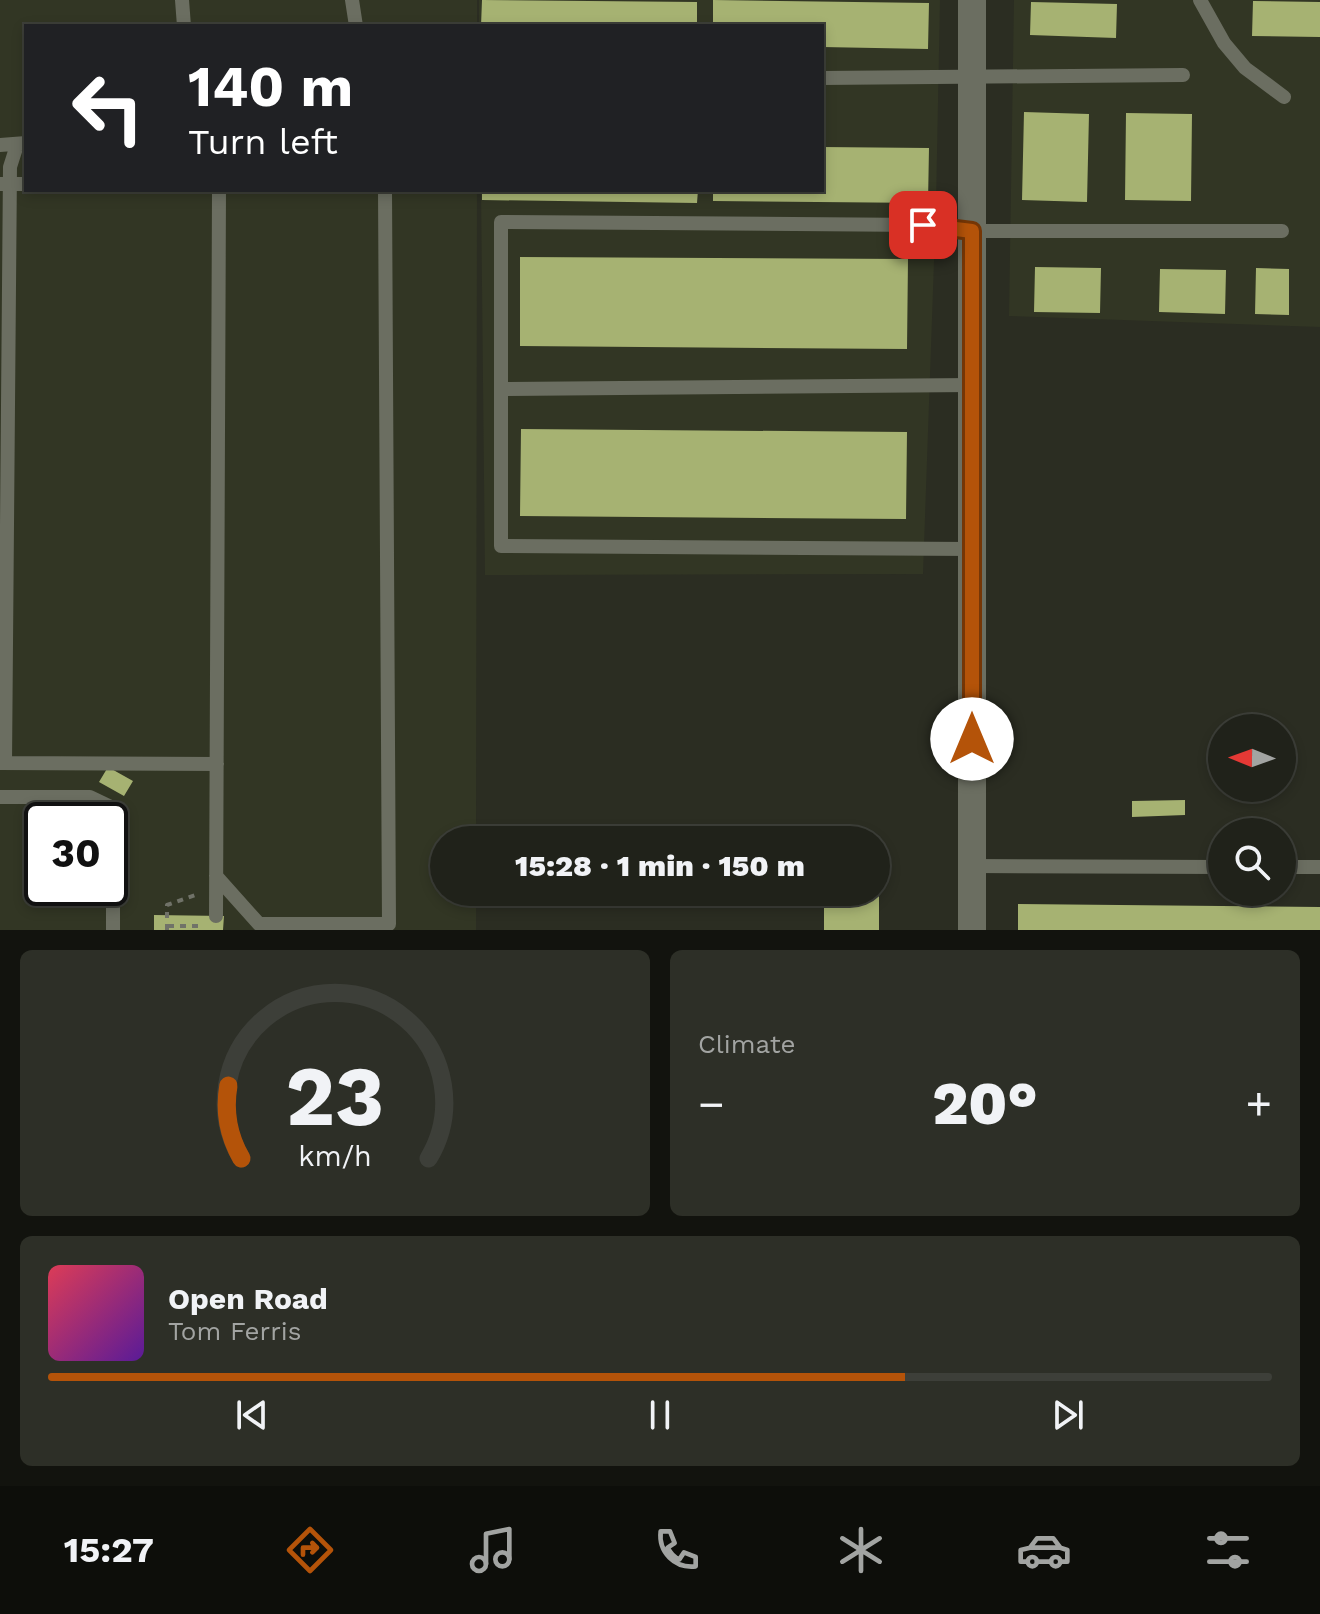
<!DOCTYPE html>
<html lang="en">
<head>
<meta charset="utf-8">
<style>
	:root { --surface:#20221a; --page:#2d2f27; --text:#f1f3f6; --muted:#a2a4a2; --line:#3d3f39; --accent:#b45309 }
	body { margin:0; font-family:"Work Sans",sans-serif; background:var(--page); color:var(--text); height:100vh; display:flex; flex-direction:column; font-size:30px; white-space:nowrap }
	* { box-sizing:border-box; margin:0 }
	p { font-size:26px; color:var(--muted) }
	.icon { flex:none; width:44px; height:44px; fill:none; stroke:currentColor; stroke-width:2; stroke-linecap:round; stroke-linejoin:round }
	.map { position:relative; height:930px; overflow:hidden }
	.sheet { display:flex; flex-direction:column; gap:20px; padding:20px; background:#12130e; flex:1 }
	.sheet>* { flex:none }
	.top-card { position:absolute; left:24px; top:24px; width:800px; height:168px; border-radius:0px; box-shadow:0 4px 12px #0003,0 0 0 2px var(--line); background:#202124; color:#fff; overflow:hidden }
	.needle { width:52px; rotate:271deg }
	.fabs { position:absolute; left:1208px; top:714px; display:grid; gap:16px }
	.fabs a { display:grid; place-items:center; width:88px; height:88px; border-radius:50%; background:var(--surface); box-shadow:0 4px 12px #0003,0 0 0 2px var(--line); font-size:40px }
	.speed { position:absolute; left:24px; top:802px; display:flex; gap:16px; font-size:40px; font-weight:700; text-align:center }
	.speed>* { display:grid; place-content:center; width:104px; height:104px; border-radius:50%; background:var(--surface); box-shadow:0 4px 12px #0003,0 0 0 2px var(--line); line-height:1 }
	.speed .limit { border:4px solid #111; border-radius:12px; background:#fff; color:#111 }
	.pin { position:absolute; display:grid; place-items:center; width:68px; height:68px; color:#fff; margin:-34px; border-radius:16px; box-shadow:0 4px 12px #0006 }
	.me { position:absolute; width:88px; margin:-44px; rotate:0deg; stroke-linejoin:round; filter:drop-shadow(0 0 6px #0008) }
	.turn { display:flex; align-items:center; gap:28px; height:168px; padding:0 32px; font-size:36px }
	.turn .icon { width:104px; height:104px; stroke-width:2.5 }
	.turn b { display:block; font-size:56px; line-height:68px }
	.big { font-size:60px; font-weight:800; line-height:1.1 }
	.sheet .card { flex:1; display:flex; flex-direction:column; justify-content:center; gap:12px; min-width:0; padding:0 28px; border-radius:12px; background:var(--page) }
	.sheet .dial { align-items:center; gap:0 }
	.dial svg { height:208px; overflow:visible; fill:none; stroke:var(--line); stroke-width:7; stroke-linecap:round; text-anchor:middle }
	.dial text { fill:var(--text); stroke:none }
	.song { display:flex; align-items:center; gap:24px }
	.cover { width:96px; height:96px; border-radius:12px; background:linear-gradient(135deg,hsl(350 70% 55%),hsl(270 70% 35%)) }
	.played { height:8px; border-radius:4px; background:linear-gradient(90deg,var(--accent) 70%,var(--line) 70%) }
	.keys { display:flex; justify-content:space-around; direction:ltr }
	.heat { display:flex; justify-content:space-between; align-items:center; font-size:44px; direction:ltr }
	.sheet .tiles { flex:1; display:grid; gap:20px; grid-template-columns:1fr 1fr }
	.card:last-child { grid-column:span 2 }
	.trip { position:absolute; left:430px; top:826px; width:460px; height:80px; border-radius:40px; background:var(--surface); box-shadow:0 4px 12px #0003,0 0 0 2px var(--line); font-weight:800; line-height:80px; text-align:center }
	.tabs { display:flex; height:128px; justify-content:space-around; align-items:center; background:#0d0e0a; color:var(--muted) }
	.tabs .icon { width:56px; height:56px }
	.tabs .selected { color:var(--accent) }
	.tabs b { font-size:36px; color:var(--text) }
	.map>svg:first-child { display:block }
</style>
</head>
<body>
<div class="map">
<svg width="1320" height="930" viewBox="0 0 1320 930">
	<rect width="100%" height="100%" fill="#2b2d22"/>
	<!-- built -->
	<path fill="#323624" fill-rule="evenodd" d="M0 0H477V26H26V190H477L476 840H444V892H476V930H0ZM42 820H110V888H42Z
		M479 0H940L936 205 923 574 485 575 481 190H822V26H479Z
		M1014 0H1320V327L1009 316Z"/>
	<!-- building -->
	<path fill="#a6b272" d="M482 0 697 2V26H481Z
		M713 0 929 3 928 49 822 47V26H713Z
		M1253 1 1320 2V37L1252 36Z
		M1031 2 1117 4 1116 38 1030 35Z
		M1024 112 1089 114 1087 202 1022 200Z
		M1126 113 1192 114 1191 201 1125 200Z
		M822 147 929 148 928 203 713 201V190H822Z
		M482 190H698L697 203 482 200Z
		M520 257 908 259 907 349 520 346Z
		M1035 267 1101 268 1100 313 1034 312Z
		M1256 268 1289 269V315L1255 314Z
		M1160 269 1226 270 1225 314 1159 312Z
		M521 429 907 432 906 519 520 516Z
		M108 767 133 781 124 796 99 782Z
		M1185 800V815L1132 817V801Z
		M824 892H879V930H824Z
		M1018 904 1320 907V930H1018Z
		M154 915 224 916 223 930H154Z"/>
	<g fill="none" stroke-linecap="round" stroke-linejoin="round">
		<!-- path -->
		<path stroke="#707268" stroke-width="4" stroke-dasharray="6 6" stroke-linecap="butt" d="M168 926H203
			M167 930V905L198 894"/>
		<!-- lane -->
		<path stroke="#6b6e61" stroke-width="14" d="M182 0 184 26
			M352 0 356 26
			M1200 0 1224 43 1245 68 1284 97
			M822 78 1183 75
			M0 145 26 143
			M0 184H26
			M501 389 972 385
			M972 549 501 546V222L923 225 972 231H1282
			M0 763 217 764
			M5 763 10 167 17 145
			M0 797H90L113 808V930
			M971 866 1222 867
			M1282 867H1320
			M216 876 259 924H389L385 190
			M216 916 219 190"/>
		<!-- street -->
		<path stroke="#6b6e61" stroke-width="28" d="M972 930V0"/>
	</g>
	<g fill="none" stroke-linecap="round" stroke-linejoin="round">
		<!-- route casing -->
		<g stroke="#753606" stroke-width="20">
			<path id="route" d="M923 225 972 231V739"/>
		</g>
		<!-- route -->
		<use href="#route" stroke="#b45309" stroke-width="14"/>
	</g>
</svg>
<div class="fabs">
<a><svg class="needle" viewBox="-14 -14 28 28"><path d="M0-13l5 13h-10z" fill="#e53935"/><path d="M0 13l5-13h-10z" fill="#a2a4a2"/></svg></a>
<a><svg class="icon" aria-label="search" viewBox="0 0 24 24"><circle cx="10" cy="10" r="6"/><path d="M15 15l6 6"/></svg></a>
</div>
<div class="speed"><div class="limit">30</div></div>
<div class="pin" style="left:923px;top:225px;background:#d93025"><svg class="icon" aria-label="arrive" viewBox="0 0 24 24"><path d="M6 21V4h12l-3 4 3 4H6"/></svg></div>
<svg class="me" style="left:972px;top:739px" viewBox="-20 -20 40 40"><circle r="19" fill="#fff"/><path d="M0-13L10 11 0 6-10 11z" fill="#b45309"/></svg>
<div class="trip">15:28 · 1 min · 150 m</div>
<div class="top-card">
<div class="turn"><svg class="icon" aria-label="left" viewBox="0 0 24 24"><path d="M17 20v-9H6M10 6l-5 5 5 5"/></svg><div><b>140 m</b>Turn left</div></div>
</div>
</div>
<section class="sheet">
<div class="tiles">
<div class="card dial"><svg viewBox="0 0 100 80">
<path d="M14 69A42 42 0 1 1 86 69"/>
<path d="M14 69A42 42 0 0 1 9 41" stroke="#b45309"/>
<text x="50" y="56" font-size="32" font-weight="700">23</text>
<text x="50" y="72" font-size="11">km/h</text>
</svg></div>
<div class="card"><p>Climate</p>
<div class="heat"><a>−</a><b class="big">20°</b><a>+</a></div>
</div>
<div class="card">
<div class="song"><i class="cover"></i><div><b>Open Road</b><p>Tom Ferris</p></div></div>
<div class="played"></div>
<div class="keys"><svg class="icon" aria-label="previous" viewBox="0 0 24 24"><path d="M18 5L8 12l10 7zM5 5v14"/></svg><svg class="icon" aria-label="pause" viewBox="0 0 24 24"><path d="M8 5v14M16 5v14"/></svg><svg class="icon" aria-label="next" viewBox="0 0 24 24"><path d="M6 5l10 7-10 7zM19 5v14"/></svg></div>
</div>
</div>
</section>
<nav class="tabs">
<b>15:27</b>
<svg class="icon selected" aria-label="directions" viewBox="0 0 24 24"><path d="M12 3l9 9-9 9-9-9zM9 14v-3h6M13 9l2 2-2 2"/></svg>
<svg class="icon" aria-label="music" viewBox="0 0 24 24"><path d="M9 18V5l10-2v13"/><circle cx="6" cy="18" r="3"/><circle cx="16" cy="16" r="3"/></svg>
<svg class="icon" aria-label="phone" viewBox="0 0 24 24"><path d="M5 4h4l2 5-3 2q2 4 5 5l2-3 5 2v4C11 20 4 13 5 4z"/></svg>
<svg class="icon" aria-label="climate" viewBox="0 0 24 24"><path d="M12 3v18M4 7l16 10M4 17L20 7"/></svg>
<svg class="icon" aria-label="car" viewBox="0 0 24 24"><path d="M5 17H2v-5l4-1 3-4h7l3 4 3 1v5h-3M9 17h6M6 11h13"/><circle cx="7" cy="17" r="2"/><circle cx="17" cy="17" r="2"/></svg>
<svg class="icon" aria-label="filters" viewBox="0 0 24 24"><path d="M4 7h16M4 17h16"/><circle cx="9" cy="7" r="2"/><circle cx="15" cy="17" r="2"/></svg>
</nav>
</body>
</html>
